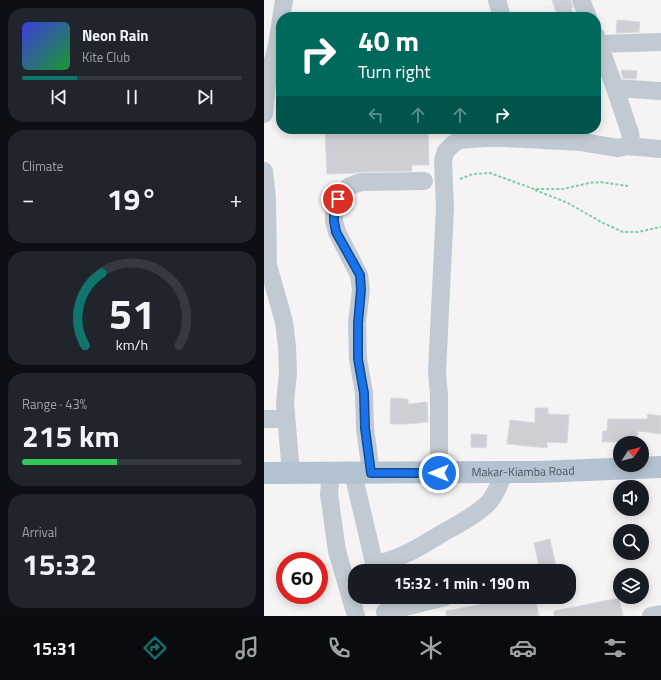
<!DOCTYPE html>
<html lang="en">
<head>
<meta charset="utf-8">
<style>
	:root { --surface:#171b24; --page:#20242c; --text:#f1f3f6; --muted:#9ea1a6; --line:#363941; --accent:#0f766e }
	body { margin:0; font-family:"Titillium Web",sans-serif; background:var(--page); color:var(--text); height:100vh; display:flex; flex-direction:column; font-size:15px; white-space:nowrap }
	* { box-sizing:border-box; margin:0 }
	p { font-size:13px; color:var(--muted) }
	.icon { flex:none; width:22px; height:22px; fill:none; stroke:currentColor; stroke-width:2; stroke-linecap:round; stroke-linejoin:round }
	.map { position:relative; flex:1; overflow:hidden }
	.panel { display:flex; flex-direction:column; gap:8px; padding:8px; background:#0d0f14; width:264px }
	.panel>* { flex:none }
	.hud { position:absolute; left:12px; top:12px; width:325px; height:122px; border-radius:16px; box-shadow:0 2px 10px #0003; background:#00695c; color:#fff; overflow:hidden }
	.needle { width:26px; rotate:54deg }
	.tools { position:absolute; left:349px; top:436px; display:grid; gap:8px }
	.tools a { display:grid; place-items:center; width:36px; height:36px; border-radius:50%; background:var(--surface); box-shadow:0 2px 10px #0003; font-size:20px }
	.speed { position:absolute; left:12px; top:552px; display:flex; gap:8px; font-size:20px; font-weight:700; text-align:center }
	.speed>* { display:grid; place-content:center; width:52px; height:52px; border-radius:50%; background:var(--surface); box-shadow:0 2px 10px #0003; line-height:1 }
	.speed .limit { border:6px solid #d22; background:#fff; color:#111 }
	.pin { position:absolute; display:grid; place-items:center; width:34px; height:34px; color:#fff; margin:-17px; border:2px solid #fff; border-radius:50%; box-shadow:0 1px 4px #0007 }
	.me { position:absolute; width:44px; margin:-22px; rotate:270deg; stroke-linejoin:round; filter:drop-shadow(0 0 3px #0008) }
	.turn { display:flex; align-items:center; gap:14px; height:84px; padding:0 16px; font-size:18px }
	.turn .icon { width:52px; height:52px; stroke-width:2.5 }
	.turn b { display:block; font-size:28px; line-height:34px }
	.lanes { display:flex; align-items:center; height:38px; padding:0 16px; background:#0003; justify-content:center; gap:20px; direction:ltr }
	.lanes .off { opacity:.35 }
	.big { font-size:30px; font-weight:700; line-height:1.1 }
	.panel .widget { flex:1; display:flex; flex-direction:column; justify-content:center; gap:6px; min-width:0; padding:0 14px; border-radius:16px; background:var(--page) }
	.panel .dial { align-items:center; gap:0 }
	.dial svg { height:104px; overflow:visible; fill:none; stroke:var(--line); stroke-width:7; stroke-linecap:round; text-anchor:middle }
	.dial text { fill:var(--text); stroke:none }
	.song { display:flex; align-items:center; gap:12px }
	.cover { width:48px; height:48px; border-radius:6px; background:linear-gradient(135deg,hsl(240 70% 55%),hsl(130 70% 35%)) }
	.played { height:4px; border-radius:2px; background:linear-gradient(90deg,var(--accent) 25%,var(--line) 25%) }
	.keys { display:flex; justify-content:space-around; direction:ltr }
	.heat { display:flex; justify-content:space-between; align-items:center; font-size:22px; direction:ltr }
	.charge { height:6px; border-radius:3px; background:linear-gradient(90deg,#34c759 43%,var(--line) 0) }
	.trip { position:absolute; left:84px; top:564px; width:228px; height:40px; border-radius:16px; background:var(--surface); box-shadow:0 2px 10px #0003; font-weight:700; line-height:40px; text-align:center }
	.dock { display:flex; height:64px; justify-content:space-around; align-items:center; background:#090b0e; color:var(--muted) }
	.dock .icon { width:28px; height:28px }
	.dock .current { color:var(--accent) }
	.dock b { font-size:18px; color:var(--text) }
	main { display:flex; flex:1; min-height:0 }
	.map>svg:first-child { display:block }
</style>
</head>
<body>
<main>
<section class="panel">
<div class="widget">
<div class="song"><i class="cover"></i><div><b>Neon Rain</b><p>Kite Club</p></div></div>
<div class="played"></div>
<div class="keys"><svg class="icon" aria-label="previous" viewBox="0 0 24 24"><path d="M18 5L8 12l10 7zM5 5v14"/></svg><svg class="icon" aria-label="pause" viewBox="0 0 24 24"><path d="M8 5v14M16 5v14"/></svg><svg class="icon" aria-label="next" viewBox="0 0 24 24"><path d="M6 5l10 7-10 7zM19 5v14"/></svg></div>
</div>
<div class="widget"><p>Climate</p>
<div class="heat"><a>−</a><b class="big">19°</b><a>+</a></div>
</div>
<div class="widget dial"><svg viewBox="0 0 100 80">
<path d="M14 69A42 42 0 1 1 86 69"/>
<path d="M14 69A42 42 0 0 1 27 13" stroke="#0f766e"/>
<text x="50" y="56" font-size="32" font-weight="700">51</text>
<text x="50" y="72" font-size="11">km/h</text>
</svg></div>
<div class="widget"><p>Range · 43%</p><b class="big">215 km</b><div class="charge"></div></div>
<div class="widget"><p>Arrival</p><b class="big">15:32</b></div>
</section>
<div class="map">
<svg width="397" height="616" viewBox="0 0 397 616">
	<rect width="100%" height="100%" fill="#f5f3f3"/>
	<!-- building -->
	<path fill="#cdcfd5" stroke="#d7d9de" d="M288 0H306L309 7 307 8 310 17H294Z
		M353 20 376 22 375 32 352 33Z
		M357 70 373 71 372 79 359 78Z
		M61 129H164L165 165H148V171L97 172 91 173 63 174Z
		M127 398 144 399V404L163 402 164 422 143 424H126Z
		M271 408H284V414L305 415 303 443 283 442V448L243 444 246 420 271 423Z
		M384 414 397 416V434L374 431 373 442H338L339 431H343L344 419H383Z
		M207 434 223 435 222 448 207 447Z
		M286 539 293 571H276L270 543Z
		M255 597H271L275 616H182V611Z
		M355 598 359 616H290V611Z"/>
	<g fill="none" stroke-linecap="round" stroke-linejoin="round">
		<!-- path -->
		<path stroke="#7ad0a6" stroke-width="2" stroke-dasharray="3 2" stroke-linecap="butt" d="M196 179 209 174 226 173 270 189H299L325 183 336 182 364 186
			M271 190 304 203 337 222 359 232H374L397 227"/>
		<!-- minor -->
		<path stroke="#c1cad2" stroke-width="18" d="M233 0 238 17
			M317 0 324 17
			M332 36 351 88 397 91
			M335 44 397 42
			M0 114 3 83 13 45 20 0
			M363 146 397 149
			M0 171 3 199 4 265 20 322 23 346 24 372 21 403 27 473
			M0 419H22
			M67 473 65 494 73 551 92 616
			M89 473 112 571
			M107 473 101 428 100 393 94 359 93 323 97 290 95 275 73 232 70 221V211L74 199 78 192 86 186 97 182 160 181
			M175 473V396L173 372 181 208 179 160 182 151 188 145 195 140 220 138H241L317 142 354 148 363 146 367 141 366 133 351 88
			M110 564C137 560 160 544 182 531 195 524 210 516 221 506 231 498 235 484 241 472
			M121 612 181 597
			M387 616 397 614"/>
		<!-- major -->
		<path stroke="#b3c2d1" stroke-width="22" id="s1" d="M0 473 273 472 397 467"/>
	</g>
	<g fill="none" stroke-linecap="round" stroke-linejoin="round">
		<!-- route casing -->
		<g stroke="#114b97" stroke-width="10">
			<path id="route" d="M74 199 70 211V221L72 232 96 275 97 290 94 323V359L100 393 101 428 107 473H175"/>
		</g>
		<!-- route -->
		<use href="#route" stroke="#1a73e8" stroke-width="7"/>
	</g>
	<g text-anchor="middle" stroke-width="3" stroke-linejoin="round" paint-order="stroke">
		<!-- street labels -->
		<g font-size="12" fill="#4a5661" stroke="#fff">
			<text dy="4" stroke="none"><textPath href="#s1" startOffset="259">Makar-Kiamba Road</textPath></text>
		</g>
	</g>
</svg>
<div class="tools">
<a><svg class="needle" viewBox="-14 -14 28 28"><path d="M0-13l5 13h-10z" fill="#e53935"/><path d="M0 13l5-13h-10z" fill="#9ea1a6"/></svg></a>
<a><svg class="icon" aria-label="sound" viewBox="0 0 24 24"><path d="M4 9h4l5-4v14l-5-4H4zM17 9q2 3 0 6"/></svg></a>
<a><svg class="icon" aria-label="search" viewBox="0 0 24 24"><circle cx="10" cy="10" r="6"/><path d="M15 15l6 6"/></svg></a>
<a><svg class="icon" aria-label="layers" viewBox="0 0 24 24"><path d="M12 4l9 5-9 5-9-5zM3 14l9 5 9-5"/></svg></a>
</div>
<div class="speed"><div class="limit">60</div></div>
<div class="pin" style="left:74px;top:199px;background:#d93025"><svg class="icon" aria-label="arrive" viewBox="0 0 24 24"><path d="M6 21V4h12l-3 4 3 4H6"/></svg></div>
<svg class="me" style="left:175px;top:473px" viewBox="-20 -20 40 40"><circle r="17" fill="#1a73e8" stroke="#fff" stroke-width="3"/><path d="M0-11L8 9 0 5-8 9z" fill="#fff"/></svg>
<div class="trip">15:32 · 1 min · 190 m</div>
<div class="hud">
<div class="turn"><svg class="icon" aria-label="right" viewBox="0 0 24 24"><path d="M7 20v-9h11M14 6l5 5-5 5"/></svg><div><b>40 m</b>Turn right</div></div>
<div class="lanes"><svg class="icon off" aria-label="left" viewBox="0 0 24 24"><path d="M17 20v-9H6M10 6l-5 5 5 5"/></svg><svg class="icon off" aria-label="ahead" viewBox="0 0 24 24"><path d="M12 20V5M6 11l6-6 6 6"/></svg><svg class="icon off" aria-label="ahead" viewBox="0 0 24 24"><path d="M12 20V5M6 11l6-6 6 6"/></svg><svg class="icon" aria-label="right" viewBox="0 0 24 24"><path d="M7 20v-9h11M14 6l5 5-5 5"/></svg></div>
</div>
</div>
</main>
<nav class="dock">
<b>15:31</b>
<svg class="icon current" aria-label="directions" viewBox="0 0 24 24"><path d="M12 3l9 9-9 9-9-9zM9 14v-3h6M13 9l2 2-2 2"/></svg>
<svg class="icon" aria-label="music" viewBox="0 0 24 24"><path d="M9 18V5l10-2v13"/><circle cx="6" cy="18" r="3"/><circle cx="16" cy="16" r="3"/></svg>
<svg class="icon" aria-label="phone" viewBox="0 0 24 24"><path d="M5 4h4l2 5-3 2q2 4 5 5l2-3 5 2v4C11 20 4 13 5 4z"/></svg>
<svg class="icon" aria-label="climate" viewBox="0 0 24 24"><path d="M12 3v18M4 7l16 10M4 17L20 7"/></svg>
<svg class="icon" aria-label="car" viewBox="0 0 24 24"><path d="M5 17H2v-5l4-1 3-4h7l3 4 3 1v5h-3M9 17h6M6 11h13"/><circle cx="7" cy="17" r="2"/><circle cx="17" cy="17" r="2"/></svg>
<svg class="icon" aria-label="filters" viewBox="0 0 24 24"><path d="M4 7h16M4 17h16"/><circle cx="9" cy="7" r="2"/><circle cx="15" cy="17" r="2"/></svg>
</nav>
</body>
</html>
